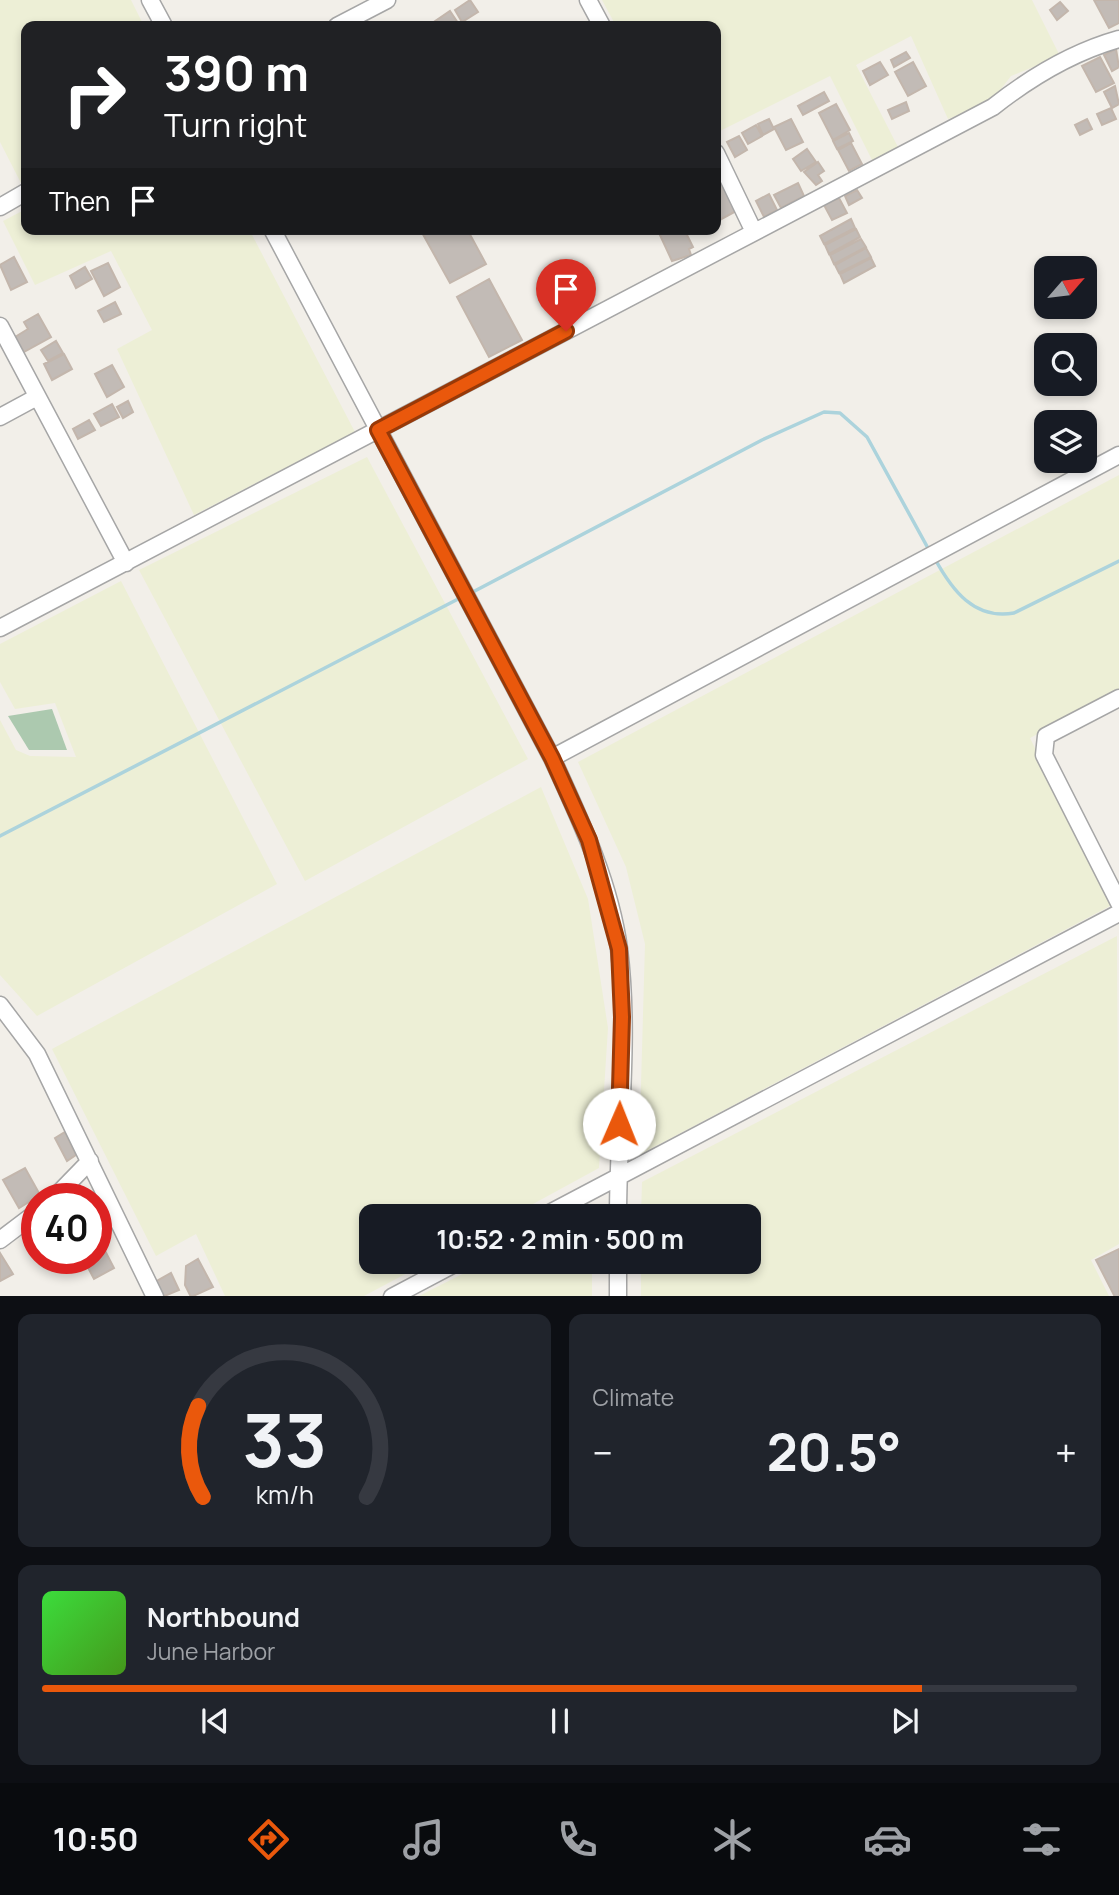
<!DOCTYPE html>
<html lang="en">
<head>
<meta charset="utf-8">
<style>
	:root { --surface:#171b24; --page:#20242c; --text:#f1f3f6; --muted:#9ea1a6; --line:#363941; --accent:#ea580c }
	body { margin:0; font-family:Manrope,sans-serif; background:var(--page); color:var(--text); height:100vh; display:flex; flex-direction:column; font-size:26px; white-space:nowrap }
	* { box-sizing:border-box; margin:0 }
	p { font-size:23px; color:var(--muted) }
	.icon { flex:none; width:38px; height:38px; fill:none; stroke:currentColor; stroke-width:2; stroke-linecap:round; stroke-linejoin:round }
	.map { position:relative; height:1296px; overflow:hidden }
	.sheet { display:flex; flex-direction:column; gap:18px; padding:18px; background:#0d0f14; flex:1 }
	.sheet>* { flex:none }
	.hud { position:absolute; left:21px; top:21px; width:700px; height:214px; border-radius:14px; box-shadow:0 4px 10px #0003; background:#202124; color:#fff; overflow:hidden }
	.needle { width:46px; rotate:62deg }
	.fabs { position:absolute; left:1034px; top:256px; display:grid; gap:14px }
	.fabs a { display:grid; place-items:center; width:63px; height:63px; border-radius:14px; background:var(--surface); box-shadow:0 4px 10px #0003; font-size:35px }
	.speed { position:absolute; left:21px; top:1183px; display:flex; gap:14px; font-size:35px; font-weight:700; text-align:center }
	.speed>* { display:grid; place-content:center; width:91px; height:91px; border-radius:50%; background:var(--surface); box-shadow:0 4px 10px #0003; line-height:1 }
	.speed .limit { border:10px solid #d22; background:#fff; color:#111 }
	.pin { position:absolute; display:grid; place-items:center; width:60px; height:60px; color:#fff; margin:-72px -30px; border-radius:50% 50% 50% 0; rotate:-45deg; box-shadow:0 0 7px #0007 }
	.pin .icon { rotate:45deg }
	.me { position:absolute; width:77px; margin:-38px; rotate:1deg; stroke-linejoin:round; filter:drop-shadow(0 0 5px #0008) }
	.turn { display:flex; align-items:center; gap:24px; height:147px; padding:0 28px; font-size:32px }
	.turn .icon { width:91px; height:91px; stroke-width:2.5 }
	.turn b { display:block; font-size:49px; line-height:60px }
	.then { display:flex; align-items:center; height:66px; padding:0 28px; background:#0003; gap:14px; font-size:26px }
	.big { font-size:52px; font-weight:700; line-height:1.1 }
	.sheet .widget { flex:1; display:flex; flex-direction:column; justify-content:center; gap:10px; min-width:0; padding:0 24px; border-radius:14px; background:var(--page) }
	.sheet .dial { align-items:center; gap:0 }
	.dial svg { height:182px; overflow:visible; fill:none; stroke:var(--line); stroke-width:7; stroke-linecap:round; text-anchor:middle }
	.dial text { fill:var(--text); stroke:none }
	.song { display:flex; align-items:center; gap:21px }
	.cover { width:84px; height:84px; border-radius:10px; background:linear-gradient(135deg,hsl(120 70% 55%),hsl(100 70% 35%)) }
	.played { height:7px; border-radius:4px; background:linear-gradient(90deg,var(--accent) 85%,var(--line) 85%) }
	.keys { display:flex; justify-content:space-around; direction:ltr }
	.heat { display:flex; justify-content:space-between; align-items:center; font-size:38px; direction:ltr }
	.sheet .tiles { flex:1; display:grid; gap:18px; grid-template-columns:1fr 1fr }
	.widget:last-child { grid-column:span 2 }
	.trip { position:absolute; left:359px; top:1204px; width:402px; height:70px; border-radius:14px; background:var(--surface); box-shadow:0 4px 10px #0003; font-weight:700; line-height:70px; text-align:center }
	.menu { display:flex; height:112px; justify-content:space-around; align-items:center; background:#090b0e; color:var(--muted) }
	.menu .icon { width:49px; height:49px }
	.menu .on { color:var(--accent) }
	.menu b { font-size:32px; color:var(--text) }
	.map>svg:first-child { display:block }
</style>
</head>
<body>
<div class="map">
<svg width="1119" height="1297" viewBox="0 0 1119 1297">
	<rect width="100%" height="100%" fill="#f2efe9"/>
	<!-- farmland -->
	<path fill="#edefd6" d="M0 0H131L144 26H26V182L22 185 0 142Z
		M602 0H1032L1060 56 1011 76 991 102 948 119 911 36 856 65 899 149 872 160 830 76 716 133V26H616Z
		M26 209V229H249L355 432 194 515 117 349 152 330 111 251 35 285 3 221Z
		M367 457 528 759 305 881 139 570Z
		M1119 475V691L1030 738 1112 905 639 1155 645 944 626 867 578 762Z
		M121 581 277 884 37 1016 0 975V720L16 750 30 756 76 757 55 703 15 709 0 682V644Z
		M541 787 588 899 608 1028 599 1168 511 1216H371V1262H428L364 1296H225L196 1234 156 1256 52 1049Z
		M1117 936 1119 1244 1091 1260 1109 1296H641V1262H749V1216H641L642 1182Z
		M486 1262H592V1296H419Z"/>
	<!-- cemetery -->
	<path fill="#acc9af" d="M52 709 67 750H29L8 716Z"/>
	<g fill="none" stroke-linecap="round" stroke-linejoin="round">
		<!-- stream -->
		<path stroke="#acd3dc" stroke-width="3.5" d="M935 559C952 590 974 620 1014 613L1119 561
			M469 594 762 440 824 412 840 413 867 437 929 550
			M0 836 462 597"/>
	</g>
	<!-- building -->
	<path fill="#c2bbb6" stroke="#c3b6ac" stroke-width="2" d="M470 0 478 12 462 22 455 10Z
		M1094 0H1119V23L1109 28Z
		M1060 2 1068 11 1057 20 1050 10Z
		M450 11 460 26H433L431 24Z
		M1116 49 1119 67 1112 71 1104 55Z
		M906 52 910 58 894 67 891 60Z
		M1100 57 1114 83 1096 92 1082 66Z
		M880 62 888 75 870 85 863 71Z
		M913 62 926 86 908 96 895 72Z
		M1115 86 1119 104 1112 108 1104 92Z
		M824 92 829 101 803 115 798 106Z
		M906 102 909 111 892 119 888 110Z
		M836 104 850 130 833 140 819 113Z
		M1111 108 1116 119 1102 125 1097 114Z
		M769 119 774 129 763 135 758 124Z
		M791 119 803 142 786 150 774 127Z
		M1087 119 1092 129 1080 135 1075 125Z
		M756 125 762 136 748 144 742 133Z
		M849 133 853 141 837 149 833 141Z
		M739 136 747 150 735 157 727 142Z
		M851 143 862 164 849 171 838 150Z
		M807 149 816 162 801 171 793 159Z
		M818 162 824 171 818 175 822 181 816 185 804 172Z
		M716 167 738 210 716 222Z
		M798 183 804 196 781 208 774 195Z
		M857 190 862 198 849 205 845 196Z
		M769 194 777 210 764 217 756 201Z
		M839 198 847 213 832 220 824 205Z
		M851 219 855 228 824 244 820 236Z
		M420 229H467L486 264 450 283Z
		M667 229H684L693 247 689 249 691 255 672 261 659 233Z
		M856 229 860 237 829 254 825 245Z
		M861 239 866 247 834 264 830 255Z
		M866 248 871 257 839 273 835 265Z
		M14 257 27 282 11 290 0 265Z
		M871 258 875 266 844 283 840 274Z
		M108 263 120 287 104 296 91 271Z
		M85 267 92 279 76 288 70 276Z
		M489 279 522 340 489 357 457 297Z
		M115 302 121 314 104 322 98 311Z
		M38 314 51 337 24 352 15 337 28 329 24 322Z
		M56 341 63 353 48 361 41 350Z
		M64 354 72 369 52 380 44 364Z
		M112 365 124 387 107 397 95 374Z
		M128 401 133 412 123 418 117 407Z
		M112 404 119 417 101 426 94 414Z
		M89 420 95 430 78 439 73 429Z
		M65 1132 76 1155 67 1161 55 1138Z
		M25 1168 40 1195 19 1208 3 1180Z
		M102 1245 114 1268 94 1279 83 1258H96V1248Z
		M1119 1249V1297H1115L1096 1260Z
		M0 1253 13 1274 0 1281Z
		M198 1259 213 1287 191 1297 185 1285 186 1266Z
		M171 1273 179 1290 162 1297 155 1282Z"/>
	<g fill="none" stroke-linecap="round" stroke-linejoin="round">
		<!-- minor casing -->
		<g stroke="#a6a6a6" stroke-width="19">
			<path id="minor" d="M150 0 164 26
				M588 0 602 26
				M337 26 387 0
				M716 153 754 232
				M0 207 26 192
				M272 229 552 758C580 819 610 882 619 949 630 1037 618 1128 618 1216
				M0 326 126 563
				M0 417 37 397
				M0 628 993 107C1031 77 1073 52 1119 39
				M1119 698 1046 736 1044 755 1119 903
				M552 758 1119 455
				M0 1005 37 1054 155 1297
				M53 1199 90 1161
				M544 1216 1119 913
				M0 1240 37 1212
				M618 1262V1297
				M392 1297 458 1262"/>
		</g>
		<!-- minor -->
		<use href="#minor" stroke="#fff" stroke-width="16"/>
	</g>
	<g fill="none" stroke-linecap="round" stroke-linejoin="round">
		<!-- route casing -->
		<g stroke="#983908" stroke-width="18">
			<path id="route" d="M566 331 378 430 552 758 589 840 619 949 622 1017 619 1124"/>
		</g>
		<!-- route -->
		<use href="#route" stroke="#ea580c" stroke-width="12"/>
	</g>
</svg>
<div class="fabs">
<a><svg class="needle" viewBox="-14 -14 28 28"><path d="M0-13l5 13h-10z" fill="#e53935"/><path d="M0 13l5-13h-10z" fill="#9ea1a6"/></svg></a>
<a><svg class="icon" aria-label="search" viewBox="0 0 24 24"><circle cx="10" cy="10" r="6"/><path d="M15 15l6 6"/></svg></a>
<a><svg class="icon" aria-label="layers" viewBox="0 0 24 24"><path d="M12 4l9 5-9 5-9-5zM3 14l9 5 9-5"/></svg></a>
</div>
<div class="speed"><div class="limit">40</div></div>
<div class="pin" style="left:566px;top:331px;background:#d93025"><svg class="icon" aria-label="arrive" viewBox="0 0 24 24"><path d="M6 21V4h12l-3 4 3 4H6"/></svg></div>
<svg class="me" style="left:619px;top:1124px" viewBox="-20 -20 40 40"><circle r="19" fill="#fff"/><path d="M0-13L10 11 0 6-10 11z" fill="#ea580c"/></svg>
<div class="trip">10:52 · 2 min · 500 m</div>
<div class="hud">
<div class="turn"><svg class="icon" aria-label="right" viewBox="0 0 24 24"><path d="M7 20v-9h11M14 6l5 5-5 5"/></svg><div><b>390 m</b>Turn right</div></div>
<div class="then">Then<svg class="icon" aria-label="arrive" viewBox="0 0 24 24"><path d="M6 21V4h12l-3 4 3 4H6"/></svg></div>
</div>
</div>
<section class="sheet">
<div class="tiles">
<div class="widget dial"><svg viewBox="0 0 100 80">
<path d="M14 69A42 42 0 1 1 86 69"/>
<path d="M14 69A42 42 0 0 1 12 29" stroke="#ea580c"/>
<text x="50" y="56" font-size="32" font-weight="700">33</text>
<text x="50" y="72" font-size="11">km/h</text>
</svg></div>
<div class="widget"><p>Climate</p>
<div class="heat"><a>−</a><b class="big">20.5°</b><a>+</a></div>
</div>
<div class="widget">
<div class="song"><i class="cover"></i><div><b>Northbound</b><p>June Harbor</p></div></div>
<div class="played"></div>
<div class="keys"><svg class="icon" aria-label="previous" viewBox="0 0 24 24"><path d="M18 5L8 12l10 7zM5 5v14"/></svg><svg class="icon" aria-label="pause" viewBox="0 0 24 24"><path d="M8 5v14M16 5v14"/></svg><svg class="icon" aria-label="next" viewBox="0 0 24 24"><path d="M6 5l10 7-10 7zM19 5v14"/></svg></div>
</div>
</div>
</section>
<nav class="menu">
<b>10:50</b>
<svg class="icon on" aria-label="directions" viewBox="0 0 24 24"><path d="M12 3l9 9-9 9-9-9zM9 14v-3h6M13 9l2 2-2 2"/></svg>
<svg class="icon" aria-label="music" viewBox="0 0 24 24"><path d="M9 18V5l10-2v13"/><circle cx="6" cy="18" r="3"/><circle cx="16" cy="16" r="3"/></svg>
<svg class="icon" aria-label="phone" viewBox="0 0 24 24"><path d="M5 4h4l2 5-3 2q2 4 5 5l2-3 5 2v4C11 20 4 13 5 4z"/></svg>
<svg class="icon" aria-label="climate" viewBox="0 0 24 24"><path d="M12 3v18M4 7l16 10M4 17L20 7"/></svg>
<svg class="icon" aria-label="car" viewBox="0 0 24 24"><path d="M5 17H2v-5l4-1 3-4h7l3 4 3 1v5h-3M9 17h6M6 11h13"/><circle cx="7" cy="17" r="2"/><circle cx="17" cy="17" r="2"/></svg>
<svg class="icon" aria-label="filters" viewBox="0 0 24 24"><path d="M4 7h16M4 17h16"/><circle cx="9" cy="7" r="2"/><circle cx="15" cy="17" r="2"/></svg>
</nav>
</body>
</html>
